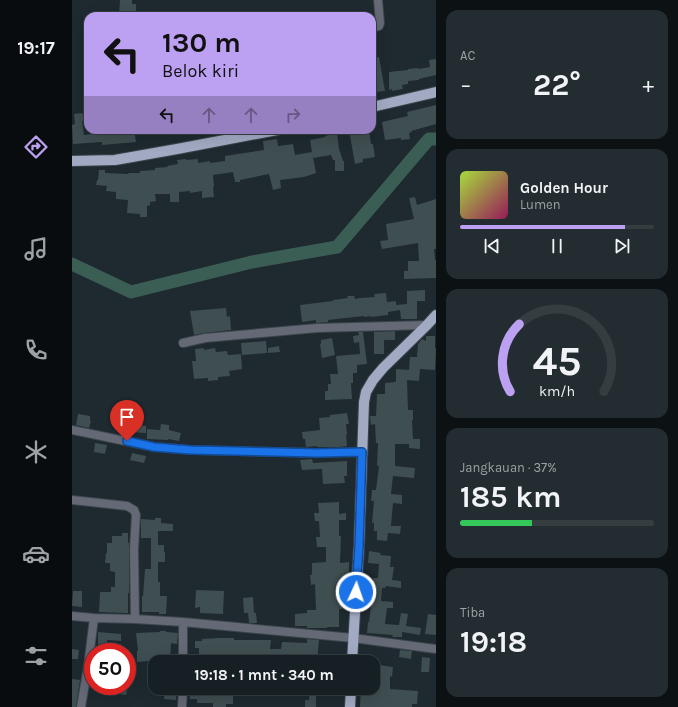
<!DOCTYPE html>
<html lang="id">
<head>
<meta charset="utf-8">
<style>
	:root { --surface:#161f24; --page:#232c31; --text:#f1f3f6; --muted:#9ea2a6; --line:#353d41; --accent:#bca0f2 }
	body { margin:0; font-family:Karla,sans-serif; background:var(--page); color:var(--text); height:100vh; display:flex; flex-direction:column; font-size:15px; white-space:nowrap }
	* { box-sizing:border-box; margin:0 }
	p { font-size:13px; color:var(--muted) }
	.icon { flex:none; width:22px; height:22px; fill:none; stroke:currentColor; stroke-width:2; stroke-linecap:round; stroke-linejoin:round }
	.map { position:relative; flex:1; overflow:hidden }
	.side { display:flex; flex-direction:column; gap:10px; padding:10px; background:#0c1114; width:242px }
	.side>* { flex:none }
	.hud { position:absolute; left:12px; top:12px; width:292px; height:122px; border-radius:12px; box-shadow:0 4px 16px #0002,0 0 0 1px var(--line); background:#bca0f2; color:#111; overflow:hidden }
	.speed { position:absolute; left:12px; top:643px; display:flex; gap:8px; font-size:20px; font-weight:700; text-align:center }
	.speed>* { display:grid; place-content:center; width:52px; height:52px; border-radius:50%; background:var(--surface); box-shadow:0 4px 16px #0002,0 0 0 1px var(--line); line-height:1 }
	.speed .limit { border:6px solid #d22; background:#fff; color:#111 }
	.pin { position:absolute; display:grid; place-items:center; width:34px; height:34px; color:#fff; margin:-41px -17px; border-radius:50% 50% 50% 0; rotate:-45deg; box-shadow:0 0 4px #0007 }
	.pin .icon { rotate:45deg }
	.me { position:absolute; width:44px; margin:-22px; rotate:3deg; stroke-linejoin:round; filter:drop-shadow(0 0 3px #0008) }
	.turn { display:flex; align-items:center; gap:14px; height:84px; padding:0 12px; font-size:18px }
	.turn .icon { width:52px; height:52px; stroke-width:2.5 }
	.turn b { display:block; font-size:28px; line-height:34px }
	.lanes { display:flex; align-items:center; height:38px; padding:0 12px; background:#0003; justify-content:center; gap:20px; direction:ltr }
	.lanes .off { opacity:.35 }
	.big { font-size:30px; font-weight:700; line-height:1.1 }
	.side .tile { flex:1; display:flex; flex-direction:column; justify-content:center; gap:6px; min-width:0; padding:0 14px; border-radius:12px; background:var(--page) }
	.side .dial { align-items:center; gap:0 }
	.dial svg { height:104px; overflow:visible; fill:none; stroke:var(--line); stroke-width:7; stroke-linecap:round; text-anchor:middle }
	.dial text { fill:var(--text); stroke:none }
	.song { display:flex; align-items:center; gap:12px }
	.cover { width:48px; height:48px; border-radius:6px; background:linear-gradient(135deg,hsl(80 70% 55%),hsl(330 70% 35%)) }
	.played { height:4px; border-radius:2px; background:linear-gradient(90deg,var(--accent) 85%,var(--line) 85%) }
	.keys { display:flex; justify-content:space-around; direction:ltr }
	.heat { display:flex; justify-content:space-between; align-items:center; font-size:22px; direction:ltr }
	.charge { height:6px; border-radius:3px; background:linear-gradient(90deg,#34c759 37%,var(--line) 0) }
	.trip { position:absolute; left:76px; top:655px; width:232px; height:40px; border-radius:12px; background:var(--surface); box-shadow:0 4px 16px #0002,0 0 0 1px var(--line); font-weight:700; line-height:40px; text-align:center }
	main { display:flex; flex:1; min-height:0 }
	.tabs { display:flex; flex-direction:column; width:72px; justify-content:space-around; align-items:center; background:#090c0e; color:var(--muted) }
	.tabs .icon { width:28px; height:28px }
	.tabs .selected { color:var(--accent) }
	.tabs b { font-size:18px; color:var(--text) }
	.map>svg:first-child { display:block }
</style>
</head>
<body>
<main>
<nav class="tabs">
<b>19:17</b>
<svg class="icon selected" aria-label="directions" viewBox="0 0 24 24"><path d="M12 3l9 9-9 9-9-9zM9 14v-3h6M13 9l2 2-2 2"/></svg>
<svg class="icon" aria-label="music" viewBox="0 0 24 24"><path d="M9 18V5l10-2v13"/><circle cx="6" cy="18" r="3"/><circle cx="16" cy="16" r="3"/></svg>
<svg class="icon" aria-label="phone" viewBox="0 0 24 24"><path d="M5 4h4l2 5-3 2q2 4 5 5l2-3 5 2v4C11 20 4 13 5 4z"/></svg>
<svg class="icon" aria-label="climate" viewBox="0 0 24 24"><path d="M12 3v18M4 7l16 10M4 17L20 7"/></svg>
<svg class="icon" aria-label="car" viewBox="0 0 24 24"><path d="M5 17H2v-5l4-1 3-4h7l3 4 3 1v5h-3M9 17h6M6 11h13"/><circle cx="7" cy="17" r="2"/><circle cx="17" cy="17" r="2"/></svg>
<svg class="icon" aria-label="filters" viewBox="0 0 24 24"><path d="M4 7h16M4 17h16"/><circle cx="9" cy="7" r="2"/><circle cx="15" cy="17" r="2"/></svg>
</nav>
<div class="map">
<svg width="364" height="707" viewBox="0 0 364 707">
	<rect width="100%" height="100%" fill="#1e2930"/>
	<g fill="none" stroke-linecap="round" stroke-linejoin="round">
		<!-- river -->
		<path stroke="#3b5e54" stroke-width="13" d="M0 264 59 292 180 262 265 247 357 139H364"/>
	</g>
	<!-- building -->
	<path fill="#3f4e51" d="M48 0H60V4H64V14L54 13V16H47Z
		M307 57 313 91 303 92 302 91H300V58Z
		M364 59V75L347 79V80L336 81V84L330 85 331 89 320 91V89L317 90V72L336 70V69L346 68V69L358 67 357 60Z
		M364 105V124L339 131 340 132 337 133 338 139 329 140V138L313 140 310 122 336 116 335 112Z
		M10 113V114H16V120L10 121 12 135 28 133V130H62L64 142 30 145V142L1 144 0 125 3 124 2 114Z
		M277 130H297L299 144H301L303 157 291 159V162L283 164Z
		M265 133 267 149 271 161H272V171H263V160H261L259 155 241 158 244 173 232 177 208 180 209 188 201 190 197 174 168 180V182H163L161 172 141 175 142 187H141L142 197 130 198V191L118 193V191L107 192V202H98V194H83L84 201 78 202V205L75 206V217H68V214L55 213 56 200 44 199V192L34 191 35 186 24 185 25 180H26L27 170H33V173L56 174 57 173H68V171L83 170V168L96 167 95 166 106 164 105 160 114 159V160L126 159V163L138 161V163L153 161V156L192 150 191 141 205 139 206 146 221 144 223 155 240 152 238 140 253 137V136Z
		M343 197 345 205 364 199V249H362L363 260H364V278L332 279V271H336V261H347L346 243 310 249 308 241 316 240 314 224 342 219 337 198Z
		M353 290V301H345V319H329L328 310 316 312V315L299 317V316L292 317V316L256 320V322L244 323V320L230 322 228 305 261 301V300L276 298 275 296H282L283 299 288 298 303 297 302 294 314 293 315 302 324 301V305L335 304V291Z
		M154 308 155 317 158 316 159 330 132 333 122 335 118 311Z
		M323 331V340H312V354H302V332Z
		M286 332H291L295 364 285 365V373H281V383H279L280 399 253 400V391H256V384H259L258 374H266L264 356 288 354 287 342 282 343 281 336 287 335Z
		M354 336H363V348L364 349V350L363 370 348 369 347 381 335 380 336 410H341V420H340L341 439H348V449L337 448V444H323V466L343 468 342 478 321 476 319 494 330 495V504L321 503 319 526H329L328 534 316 533 315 541 305 540V531H302V523H300L302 501H299L300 490H304L307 466H305L306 443H304L303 424 299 425 298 416H304L305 394H313V383L323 382 324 381V369L337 370 338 357H345L346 344 350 339 354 341Z
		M260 338 263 355 250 358 248 344H249V340Z
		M194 341 195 353 170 355 169 343Z
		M207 346 208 352 196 353V348Z
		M132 348V350L143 348 144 352 155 351 156 355 169 354 170 369 157 371 158 376 146 377V380L136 381V378L122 379 120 361H124L123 349Z
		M275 413 277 424H274L275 435H274L275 446 266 447H245V446L234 447 233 439H231L230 432 248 430 247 418 258 417V415Z
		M6 414 18 416V421H19L17 428 4 425Z
		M57 417 69 419 68 425 74 426V433L57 432Z
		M89 424 97 425V430L109 433 107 441 96 439V440L75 439V429L88 430Z
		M23 443 35 445 33 454 22 452Z
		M60 453 74 456 72 463 58 460Z
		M240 459 241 463 275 461V476H272L273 483 251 484 250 469 230 470 228 460Z
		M267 502V514L274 513V520H267V536H269L268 563 277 562V574H274L273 584H265V600L269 599 270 609H267V627H255V628H235V626H223V614L235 613V610H244L243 584 239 585 238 575H240V563L254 562V547H245L244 537H248L247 521H243L242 513H247L246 503Z
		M83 518H89V523L101 524V531H86V545H92V552H93V562H86V582H88V596H95L94 614H87V612H70V596H71L73 569H79V538H69V519L83 520Z
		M50 533H56V543H57V593H56V613L27 612 28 592H39V587H43V572L38 571V563H33L34 553H35V543H40V536H50Z
		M297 551 309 553 308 555 319 556 318 567H322L320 580 329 581V588L314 586 313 588H310L309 601 321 602V608H315L313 624 327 625 329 613 336 614 334 626 349 628 348 635 330 632V637H320L321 635 295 633 296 622H297L299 606H296L297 597H299L301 578H306L307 564 296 563Z
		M124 590 152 591 151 614 128 613V607L123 608Z
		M1 591H10V607L0 606Z
		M181 597 182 613H184L185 623H177L176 613H172L171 598Z
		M356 614 364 615V635L353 634Z
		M88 631H94V632L106 633 105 644 99 643 98 662H83V667H77L76 661 65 662V651H66L64 633 88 632Z
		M26 632 49 634V641L35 640 36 648H26Z
		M146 638H162V640H199L198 649H209L210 642 235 643V639L247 640 245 662 198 660H181V659H173V658L146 657V662H127V648H123V641H130V639Z
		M0 649 7 650 6 659H0Z
		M328 650 340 651 339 659 327 657Z
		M350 657 358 658 357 672H349Z
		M301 662 308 663 307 665 321 667 320 677 318 676V689L346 691 345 704H340V707H288L289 688H301Z
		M0 679 8 680 4 707H0Z
		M29 686H56L54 695 28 691Z
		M118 688 161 689V704H154V707H141V703H125V699H118Z
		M238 688H244V707H233V700H237Z
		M93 689H104V700L92 699Z"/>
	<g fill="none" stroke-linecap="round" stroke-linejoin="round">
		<!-- minor casing -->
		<g stroke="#3b464c" stroke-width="10">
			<path id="minor" d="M300 28 307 26 308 23 306 0
				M111 343 133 338 245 328 355 325
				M0 430 82 447 119 450 245 453 290 452
				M0 500 55 506 62 510 64 515 62 549 63 619
				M0 616 22 618 63 619 111 622 281 638 364 649
				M111 662V622
				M9 707 16 666 22 618
				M110 707 111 688"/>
		</g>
		<!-- major casing -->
		<g stroke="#3b464c" stroke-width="12">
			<path id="major" d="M300 107 364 92
				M0 161 43 160 105 149 205 130
				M280 662 287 546 292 402 294 392 301 380 311 368 355 325 364 315
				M278 707 279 688"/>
		</g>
		<!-- minor -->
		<use href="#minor" stroke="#656975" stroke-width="8"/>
		<!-- major -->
		<use href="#major" stroke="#a2aac3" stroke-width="10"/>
	</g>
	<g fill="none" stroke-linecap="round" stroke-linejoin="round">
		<!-- route casing -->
		<g stroke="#114b97" stroke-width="10">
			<path id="route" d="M55 441 82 447 119 450 245 453 290 452 287 546 284 592"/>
		</g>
		<!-- route -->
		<use href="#route" stroke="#1a73e8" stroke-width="7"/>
	</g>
</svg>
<div class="speed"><div class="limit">50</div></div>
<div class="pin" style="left:55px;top:441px;background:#d93025"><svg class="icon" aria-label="arrive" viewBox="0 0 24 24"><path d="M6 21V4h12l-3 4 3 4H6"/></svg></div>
<svg class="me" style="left:284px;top:592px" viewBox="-20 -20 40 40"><circle r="17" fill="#1a73e8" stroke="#fff" stroke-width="3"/><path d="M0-11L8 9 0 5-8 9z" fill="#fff"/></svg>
<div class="trip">19:18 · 1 mnt · 340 m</div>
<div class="hud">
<div class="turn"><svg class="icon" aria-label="left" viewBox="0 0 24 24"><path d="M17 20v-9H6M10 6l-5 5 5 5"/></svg><div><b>130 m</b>Belok kiri</div></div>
<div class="lanes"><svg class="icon" aria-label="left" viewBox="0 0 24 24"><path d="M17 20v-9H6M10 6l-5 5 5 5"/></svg><svg class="icon off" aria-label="ahead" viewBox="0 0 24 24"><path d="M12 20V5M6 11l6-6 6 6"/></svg><svg class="icon off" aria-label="ahead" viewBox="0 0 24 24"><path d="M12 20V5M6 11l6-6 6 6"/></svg><svg class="icon off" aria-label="right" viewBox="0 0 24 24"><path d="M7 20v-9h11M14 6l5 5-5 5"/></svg></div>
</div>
</div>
<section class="side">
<div class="tile"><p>AC</p>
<div class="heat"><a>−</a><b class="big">22°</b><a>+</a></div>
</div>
<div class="tile">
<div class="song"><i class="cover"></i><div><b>Golden Hour</b><p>Lumen</p></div></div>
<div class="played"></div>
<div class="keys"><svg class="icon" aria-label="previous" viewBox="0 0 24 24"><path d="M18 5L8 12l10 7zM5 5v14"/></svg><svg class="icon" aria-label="pause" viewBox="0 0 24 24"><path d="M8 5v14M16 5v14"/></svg><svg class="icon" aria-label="next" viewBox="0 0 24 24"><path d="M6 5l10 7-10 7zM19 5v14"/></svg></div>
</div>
<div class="tile dial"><svg viewBox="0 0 100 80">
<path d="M14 69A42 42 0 1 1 86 69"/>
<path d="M14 69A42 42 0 0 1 21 17" stroke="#bca0f2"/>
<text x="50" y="56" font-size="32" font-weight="700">45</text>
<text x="50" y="72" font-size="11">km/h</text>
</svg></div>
<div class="tile"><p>Jangkauan · 37%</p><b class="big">185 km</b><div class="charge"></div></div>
<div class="tile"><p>Tiba</p><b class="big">19:18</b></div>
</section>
</main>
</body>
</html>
